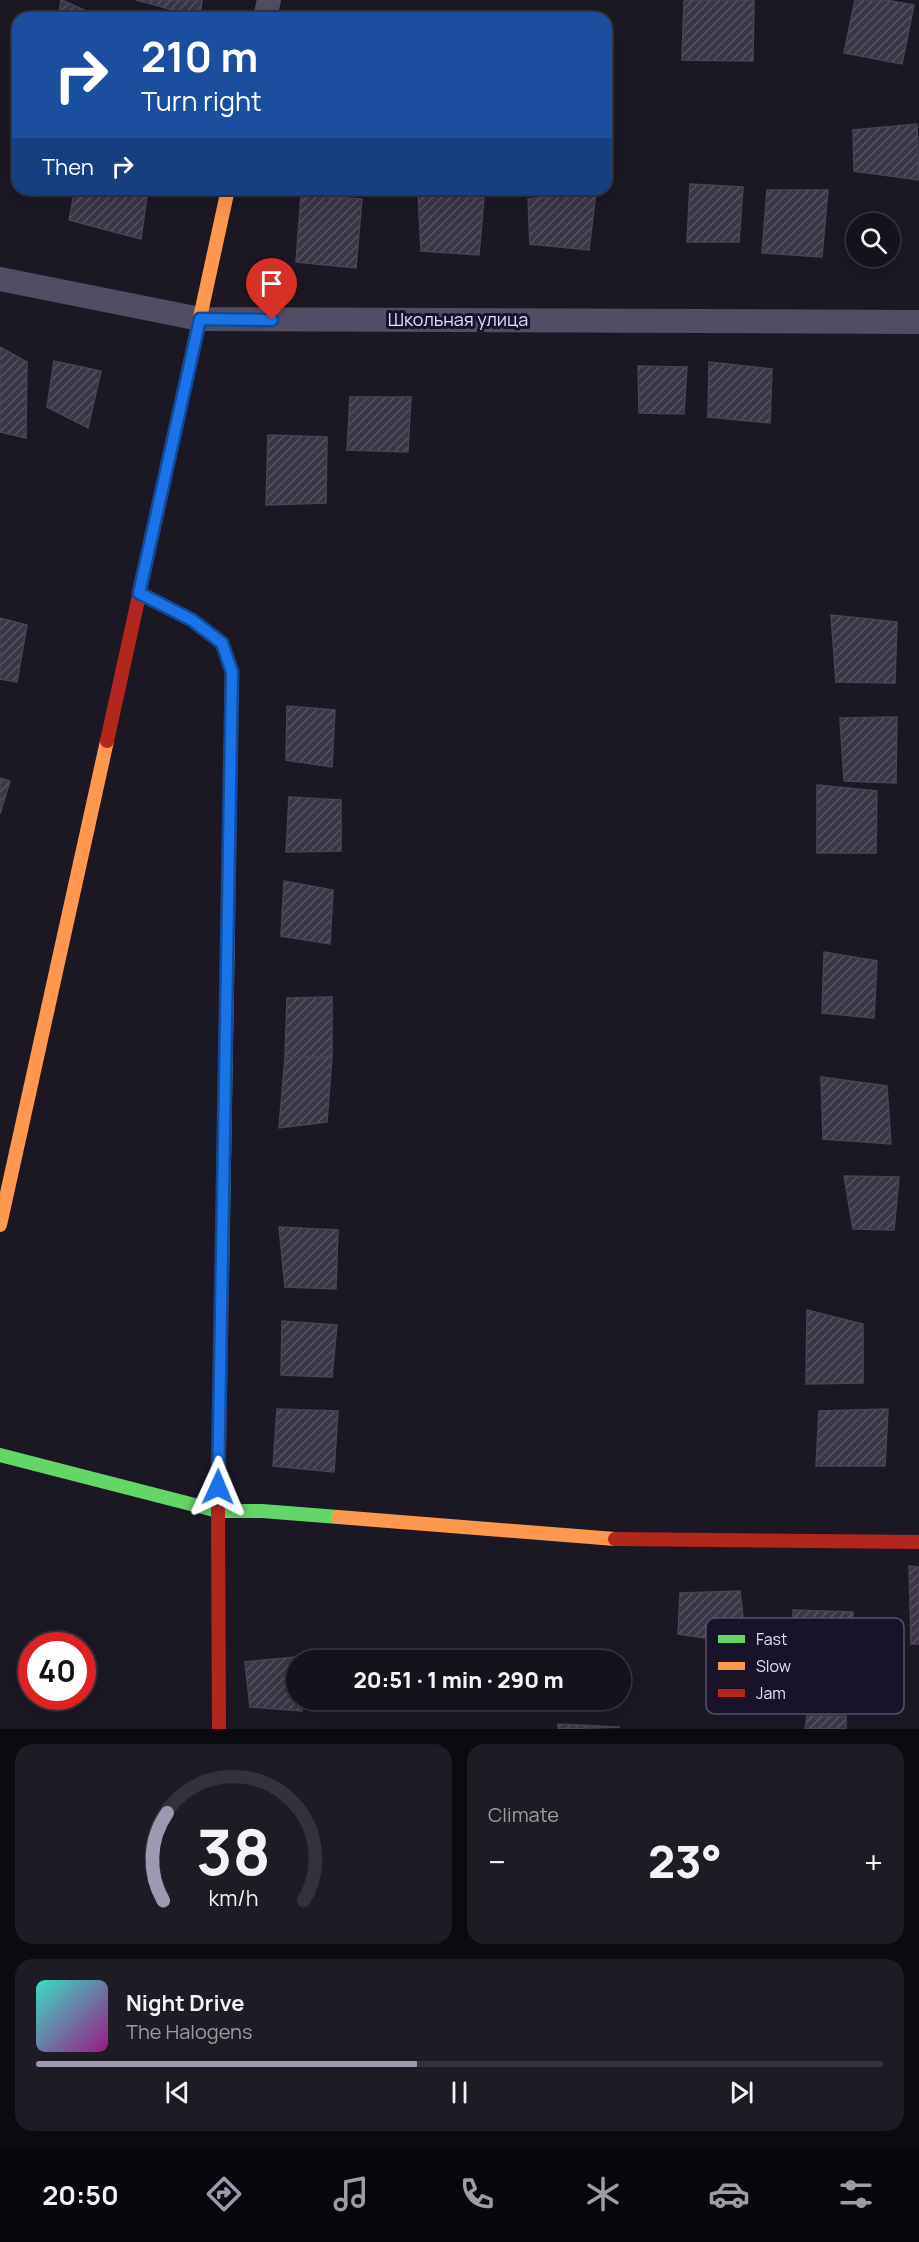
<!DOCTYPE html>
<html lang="en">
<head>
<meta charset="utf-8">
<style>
	:root { --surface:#14121b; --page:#1d1b24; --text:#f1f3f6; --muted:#9d9ea3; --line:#33323a; --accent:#9e98b0 }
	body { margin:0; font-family:Manrope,sans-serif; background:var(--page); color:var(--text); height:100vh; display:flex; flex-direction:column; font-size:22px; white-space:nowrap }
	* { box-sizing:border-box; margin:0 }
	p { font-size:20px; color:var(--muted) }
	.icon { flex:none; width:33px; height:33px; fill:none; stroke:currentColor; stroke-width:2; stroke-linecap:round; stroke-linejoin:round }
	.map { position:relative; height:1729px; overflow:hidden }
	.sheet { display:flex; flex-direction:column; gap:15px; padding:15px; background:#0b0a0f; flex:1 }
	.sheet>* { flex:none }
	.guide { position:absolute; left:12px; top:12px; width:600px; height:183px; border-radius:18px; box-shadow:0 6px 24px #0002,0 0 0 2px var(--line); background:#1a4fa0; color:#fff; overflow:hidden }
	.buttons { position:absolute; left:846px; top:213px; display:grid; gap:12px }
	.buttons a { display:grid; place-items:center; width:54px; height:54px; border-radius:50%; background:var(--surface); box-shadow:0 6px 24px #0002,0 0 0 2px var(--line); font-size:30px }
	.speed { position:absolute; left:18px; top:1632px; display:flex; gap:12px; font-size:30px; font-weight:700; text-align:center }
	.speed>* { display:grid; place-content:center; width:78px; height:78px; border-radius:50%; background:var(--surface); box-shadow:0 6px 24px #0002,0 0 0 2px var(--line); line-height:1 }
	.speed .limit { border:9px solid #d22; background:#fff; color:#111 }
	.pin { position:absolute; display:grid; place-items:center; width:51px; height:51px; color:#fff; margin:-62px -26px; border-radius:50% 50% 50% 0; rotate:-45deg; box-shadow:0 0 6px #0007 }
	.pin .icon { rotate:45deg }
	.me { position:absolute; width:66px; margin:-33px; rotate:1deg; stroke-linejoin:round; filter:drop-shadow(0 0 4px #0008) }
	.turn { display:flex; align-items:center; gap:21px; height:126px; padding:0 30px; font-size:27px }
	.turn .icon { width:78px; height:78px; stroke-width:2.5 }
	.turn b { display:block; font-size:42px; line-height:51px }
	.then { display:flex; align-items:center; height:57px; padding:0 30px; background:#0003; gap:12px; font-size:22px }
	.big { font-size:45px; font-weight:800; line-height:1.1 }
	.sheet .tile { flex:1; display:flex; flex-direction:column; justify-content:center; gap:9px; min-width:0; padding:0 21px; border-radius:18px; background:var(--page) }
	.sheet .dial { align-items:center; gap:0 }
	.dial svg { height:156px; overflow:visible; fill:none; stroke:var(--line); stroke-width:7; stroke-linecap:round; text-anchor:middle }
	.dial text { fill:var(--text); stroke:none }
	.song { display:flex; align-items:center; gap:18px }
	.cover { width:72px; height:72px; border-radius:9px; background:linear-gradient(135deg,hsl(170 70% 55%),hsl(310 70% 35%)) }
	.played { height:6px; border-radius:3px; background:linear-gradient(90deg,var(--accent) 45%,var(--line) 45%) }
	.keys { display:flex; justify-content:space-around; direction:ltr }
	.heat { display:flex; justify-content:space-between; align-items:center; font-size:33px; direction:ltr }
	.sheet .tiles { flex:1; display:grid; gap:15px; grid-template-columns:1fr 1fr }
	.tile:last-child { grid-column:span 2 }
	.trip { position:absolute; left:286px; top:1650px; width:345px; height:60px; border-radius:30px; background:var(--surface); box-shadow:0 6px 24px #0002,0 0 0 2px var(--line); font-weight:800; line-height:60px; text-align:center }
	.tab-bar { display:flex; height:96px; justify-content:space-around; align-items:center; background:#08070b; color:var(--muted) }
	.tab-bar .icon { width:42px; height:42px }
	.tab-bar .active { color:var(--accent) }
	.tab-bar b { font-size:27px; color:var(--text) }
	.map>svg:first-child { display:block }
</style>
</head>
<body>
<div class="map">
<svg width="919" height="1729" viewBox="0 0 919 1729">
	<defs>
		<pattern id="building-hatch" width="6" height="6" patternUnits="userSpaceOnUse" patternTransform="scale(1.5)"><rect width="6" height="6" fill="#3b3645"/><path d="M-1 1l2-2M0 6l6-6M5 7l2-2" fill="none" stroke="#575361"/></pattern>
	</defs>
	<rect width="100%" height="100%" fill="#1b1824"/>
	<!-- building -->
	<path fill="url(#building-hatch)" stroke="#494356" stroke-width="1.5" d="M61 0H62L102 18H58Z
		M136 0H202L200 17Z
		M684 0H754L753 61 682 60Z
		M855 0H886L914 5 902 64 844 53Z
		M917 124 919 180 854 171 853 130Z
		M690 184 743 187 739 242H687Z
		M75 189H148L141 239 69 220Z
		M767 190H828L822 257 762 253Z
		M596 192 589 250 530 244 528 199Z
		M418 193 484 198 479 255 421 251Z
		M301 195 362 199 356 268 296 262Z
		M0 347 27 362 26 438 0 432Z
		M54 361 101 371 88 428 47 407Z
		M709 362 772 369 770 423 708 417Z
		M638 366 687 367 684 414 639 413Z
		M350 397H411L408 452 347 450Z
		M268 435 327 437 326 503 266 505Z
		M831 615 897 622 895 683 836 682Z
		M0 618 27 625 17 682 0 679Z
		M287 706 335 710 332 767 286 760Z
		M897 717 896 783 844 781 840 718Z
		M0 778 10 781 0 814Z
		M817 785 877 791 876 853H817Z
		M289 797 341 800V851L286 852Z
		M284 881 333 890 330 944 281 936Z
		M824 952 877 961 874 1018 822 1013Z
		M332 997V1057H285L287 998Z
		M285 1057H332L327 1122 279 1128Z
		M821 1077 887 1086 891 1144 823 1139Z
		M844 1176 899 1177 894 1230 853 1229Z
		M279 1227 338 1230 336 1289 285 1287Z
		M807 1310 863 1324V1383L806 1384Z
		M282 1321 337 1325 332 1377 281 1375Z
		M277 1409 338 1411 334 1472 273 1466Z
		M888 1409 885 1466H816L819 1411Z
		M909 1566 919 1567V1644H911Z
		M740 1591 746 1644 678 1634 680 1593Z
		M793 1610 853 1612 852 1673 793 1674Z
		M305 1656V1660H297V1700H302V1711L250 1707 245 1662Z
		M807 1716H846V1729H805Z
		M558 1724 620 1727 558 1729Z"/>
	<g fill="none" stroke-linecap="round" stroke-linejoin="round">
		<!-- street -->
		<path stroke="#514e63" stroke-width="24" d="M265 18 269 0
			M0 279 200 319 919 322"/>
		<!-- fast -->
		<path stroke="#63d668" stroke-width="14" d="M222 1277 228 926
			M0 1455 218 1511H262L338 1517"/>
		<!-- slow -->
		<path stroke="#ff974d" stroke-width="14" d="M194 345 228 189
			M0 1225 107 741
			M338 1517 615 1539"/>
		<!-- jam -->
		<path stroke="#b3261e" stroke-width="14" d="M139 593 192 620 222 643 232 672 228 926
			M107 741 194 345
			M615 1539 919 1542
			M219 1729 218 1511 222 1277"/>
	</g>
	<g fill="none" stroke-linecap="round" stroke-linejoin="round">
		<!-- route casing -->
		<g stroke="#114b97" stroke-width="15">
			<path id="route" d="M218 1487 232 672 222 643 192 620 139 593 200 319 272 320"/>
		</g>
		<!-- route -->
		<use href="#route" stroke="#1a73e8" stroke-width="10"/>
	</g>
	<g text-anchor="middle" stroke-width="6" stroke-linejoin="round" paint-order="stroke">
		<!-- street labels -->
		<g font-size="18" fill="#e5ddfc" stroke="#191329">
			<text x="458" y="326">Школьная улица</text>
		</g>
	</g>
	<!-- legend -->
	<rect x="706" y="1618" width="198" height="96" rx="9" fill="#191329" stroke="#565068" stroke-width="1.5"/>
	<rect x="718" y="1635" width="27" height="8" fill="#63d668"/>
	<rect x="718" y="1662" width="27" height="8" fill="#ff974d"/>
	<rect x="718" y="1689" width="27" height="8" fill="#b3261e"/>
	<g font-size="16" fill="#e5ddfc">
		<text x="756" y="1645">Fast</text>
		<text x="756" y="1672">Slow</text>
		<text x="756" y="1699">Jam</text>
	</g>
</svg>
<div class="buttons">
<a><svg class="icon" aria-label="search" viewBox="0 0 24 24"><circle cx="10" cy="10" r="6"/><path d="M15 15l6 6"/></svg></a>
</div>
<div class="speed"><div class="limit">40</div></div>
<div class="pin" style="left:272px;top:320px;background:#d93025"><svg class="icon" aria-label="arrive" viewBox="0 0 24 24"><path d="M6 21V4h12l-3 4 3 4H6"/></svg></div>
<svg class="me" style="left:218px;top:1487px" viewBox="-20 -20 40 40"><path d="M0-17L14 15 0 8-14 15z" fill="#1a73e8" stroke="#fff" stroke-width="4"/></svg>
<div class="trip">20:51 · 1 min · 290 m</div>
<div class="guide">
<div class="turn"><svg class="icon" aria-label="right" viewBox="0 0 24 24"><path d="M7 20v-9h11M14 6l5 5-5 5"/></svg><div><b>210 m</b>Turn right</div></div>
<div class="then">Then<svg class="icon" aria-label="right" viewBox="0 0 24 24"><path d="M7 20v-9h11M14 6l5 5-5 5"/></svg></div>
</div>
</div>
<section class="sheet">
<div class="tiles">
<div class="tile dial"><svg viewBox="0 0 100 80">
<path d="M14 69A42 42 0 1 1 86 69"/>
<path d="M14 69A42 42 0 0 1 16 24" stroke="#9e98b0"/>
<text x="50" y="56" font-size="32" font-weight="700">38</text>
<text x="50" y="72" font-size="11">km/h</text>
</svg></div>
<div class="tile"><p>Climate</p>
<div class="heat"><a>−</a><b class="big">23°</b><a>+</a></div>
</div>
<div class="tile">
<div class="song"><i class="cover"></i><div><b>Night Drive</b><p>The Halogens</p></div></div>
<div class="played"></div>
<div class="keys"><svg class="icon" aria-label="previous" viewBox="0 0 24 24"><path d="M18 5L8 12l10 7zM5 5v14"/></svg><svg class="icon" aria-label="pause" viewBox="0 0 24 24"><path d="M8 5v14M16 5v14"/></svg><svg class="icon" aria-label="next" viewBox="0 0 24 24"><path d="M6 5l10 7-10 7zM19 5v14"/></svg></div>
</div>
</div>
</section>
<nav class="tab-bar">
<b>20:50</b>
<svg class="icon active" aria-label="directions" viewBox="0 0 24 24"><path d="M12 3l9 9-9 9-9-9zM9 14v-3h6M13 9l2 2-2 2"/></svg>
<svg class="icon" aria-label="music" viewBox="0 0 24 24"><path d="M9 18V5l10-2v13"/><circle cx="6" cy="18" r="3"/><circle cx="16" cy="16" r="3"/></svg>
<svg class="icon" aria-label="phone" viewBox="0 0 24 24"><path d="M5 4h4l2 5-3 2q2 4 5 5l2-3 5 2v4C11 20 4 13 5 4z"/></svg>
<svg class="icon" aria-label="climate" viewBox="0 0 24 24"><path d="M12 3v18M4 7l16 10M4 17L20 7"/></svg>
<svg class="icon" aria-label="car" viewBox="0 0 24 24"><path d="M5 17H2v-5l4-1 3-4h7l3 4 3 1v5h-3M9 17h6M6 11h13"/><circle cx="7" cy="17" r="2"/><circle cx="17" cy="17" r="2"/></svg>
<svg class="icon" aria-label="filters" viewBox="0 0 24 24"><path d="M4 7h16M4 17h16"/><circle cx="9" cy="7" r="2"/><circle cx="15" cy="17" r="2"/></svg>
</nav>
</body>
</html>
